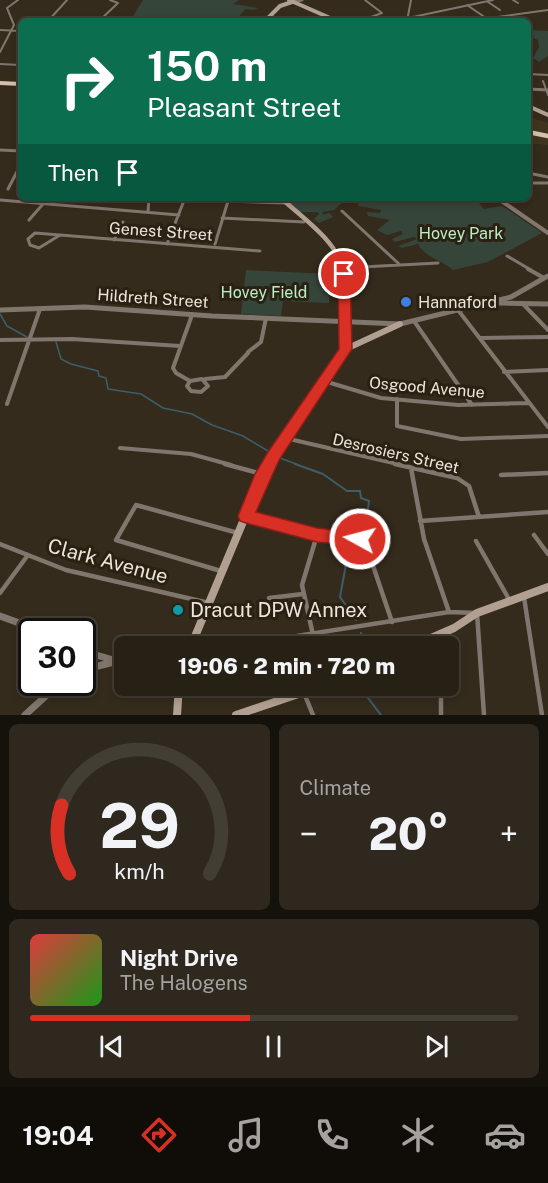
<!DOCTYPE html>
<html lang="en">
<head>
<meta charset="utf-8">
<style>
	:root { --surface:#272015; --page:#2f281e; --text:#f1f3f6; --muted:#a4a3a0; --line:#433e34; --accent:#d93025 }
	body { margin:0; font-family:"Public Sans",sans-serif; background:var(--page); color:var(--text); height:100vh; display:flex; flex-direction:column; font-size:22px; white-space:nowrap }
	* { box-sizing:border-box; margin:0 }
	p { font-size:20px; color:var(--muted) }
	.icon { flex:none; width:33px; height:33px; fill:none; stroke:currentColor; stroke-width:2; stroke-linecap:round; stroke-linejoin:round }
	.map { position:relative; height:715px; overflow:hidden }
	.side { display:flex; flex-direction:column; gap:9px; padding:9px; background:#15120c; flex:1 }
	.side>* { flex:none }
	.top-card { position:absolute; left:18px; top:18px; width:513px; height:183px; border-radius:9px; box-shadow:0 3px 9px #0003,0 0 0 2px var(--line); background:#0b6e4f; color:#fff; overflow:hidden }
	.speed { position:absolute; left:18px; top:618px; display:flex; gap:12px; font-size:30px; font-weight:700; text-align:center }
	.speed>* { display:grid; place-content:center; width:78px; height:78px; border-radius:50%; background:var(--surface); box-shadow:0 3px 9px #0003,0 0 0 2px var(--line); line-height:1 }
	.speed .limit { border:3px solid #111; border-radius:9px; background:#fff; color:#111 }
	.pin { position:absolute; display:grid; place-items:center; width:51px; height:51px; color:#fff; margin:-26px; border:3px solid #fff; border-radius:50%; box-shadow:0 2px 6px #0007 }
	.me { position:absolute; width:66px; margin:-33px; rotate:277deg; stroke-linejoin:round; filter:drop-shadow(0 0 4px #0008) }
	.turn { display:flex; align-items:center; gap:21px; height:126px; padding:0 30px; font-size:27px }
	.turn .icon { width:78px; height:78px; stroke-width:2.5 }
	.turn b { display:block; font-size:42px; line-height:51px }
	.then { display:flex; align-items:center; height:57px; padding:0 30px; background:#0003; gap:12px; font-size:22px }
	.big { font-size:45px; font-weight:800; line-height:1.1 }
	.side .tile { flex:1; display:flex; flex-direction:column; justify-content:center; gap:9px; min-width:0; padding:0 21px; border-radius:9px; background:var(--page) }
	.side .dial { align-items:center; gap:0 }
	.dial svg { height:156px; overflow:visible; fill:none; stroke:var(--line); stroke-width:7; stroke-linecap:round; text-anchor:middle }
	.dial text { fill:var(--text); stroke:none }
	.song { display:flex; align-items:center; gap:18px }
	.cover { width:72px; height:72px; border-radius:9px; background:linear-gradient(135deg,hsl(0 70% 55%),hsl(120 70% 35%)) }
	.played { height:6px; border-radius:3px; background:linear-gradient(90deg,var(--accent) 45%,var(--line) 45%) }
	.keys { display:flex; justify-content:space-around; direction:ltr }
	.heat { display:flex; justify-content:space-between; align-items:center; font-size:33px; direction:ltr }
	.side .tiles { flex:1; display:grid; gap:9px; grid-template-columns:1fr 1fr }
	.tile:last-child { grid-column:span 2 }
	.trip { position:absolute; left:114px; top:636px; width:345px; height:60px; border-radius:9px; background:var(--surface); box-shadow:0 3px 9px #0003,0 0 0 2px var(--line); font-weight:800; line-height:60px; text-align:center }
	.dock { display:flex; height:96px; justify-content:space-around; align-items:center; background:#100d08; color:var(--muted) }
	.dock .icon { width:42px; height:42px }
	.dock .selected { color:var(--accent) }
	.dock b { font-size:27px; color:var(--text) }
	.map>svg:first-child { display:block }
</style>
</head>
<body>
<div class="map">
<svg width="548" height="715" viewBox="0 0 548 715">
	<rect width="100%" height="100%" fill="#342b1c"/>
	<!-- built -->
	<path fill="#40341f" d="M528 117 548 123V145L528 143Z"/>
	<!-- green -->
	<path fill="#36453a" d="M143 0H239L233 4 258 8 254 10 245 9 235 21H130Z
		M528 30 548 31V56L539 62 533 58 539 47 538 40 528 36Z
		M284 198H423L427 201 475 198 484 209 501 206 507 209 542 233 488 262 453 270C442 260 424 257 418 244L402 248 398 246 417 239 414 237 395 242 392 239 403 234 401 231 387 235 377 230 390 220 368 216 367 212 380 213 381 210 359 206 356 201 346 199 334 210 322 212 323 215 329 213 333 217 319 223 314 219 319 214 318 212H300Z
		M246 270 330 274 329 303 283 301 281 316 241 314Z"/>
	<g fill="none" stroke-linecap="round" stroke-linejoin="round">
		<!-- stream-far1 -->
		<path stroke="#3c5e69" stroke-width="1.5" d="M0 314 7 326 27 337
			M56 342 61 359 71 364 98 371 99 376 106 378 108 389 141 394 163 408 192 414 212 425 243 436 273 454
			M277 457 299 465"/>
		<!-- stream -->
		<path stroke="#3c5e69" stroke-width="2" d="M295 464 323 474 347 491H360L361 498 369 501 367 518 358 537
			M355 541 347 559 340 597 356 620
			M359 646 361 633
			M359 686 381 715"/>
		<!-- minor-far3 -->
		<path stroke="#81766d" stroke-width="2" d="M513 0 518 3
			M488 2 500 10
			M467 5 486 18
			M408 18 493 0
			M48 21 67 0
			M99 21 118 3 110 0
			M360 21 382 13 365 0
			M407 21 411 0
			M469 21 548 10
			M0 30 21 31
			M0 52 14 25 7 8 18 0
			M0 64 21 65
			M528 74 548 75
			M543 81 548 95"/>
		<!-- minor-far2 -->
		<path stroke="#81766d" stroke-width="3" d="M0 150 21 151
			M528 154 529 150
			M528 173 548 177
			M528 183H548
			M8 189 21 164
			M0 200 179 215
			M342 211 399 264
			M148 212 149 198
			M222 218 304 222
			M29 220 43 204
			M35 233 60 235 39 248 30 245 28 239Z
			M60 235 260 251
			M114 240 123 222
			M167 244 185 198
			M215 244 228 201 285 203
			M507 256 531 270
			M343 268 438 263"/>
		<!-- minor-far1 -->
		<path stroke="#81766d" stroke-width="4" d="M528 269 544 278
			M523 304 548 330
			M458 310 548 427
			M414 321 472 405
			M480 338 548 337
			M0 340 72 339 180 346
			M248 352 261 342 266 318
			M504 372 548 370
			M202 379 208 386 201 392 191 391 187 386 190 381Z
			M205 379 225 377 248 353
			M190 381 176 373 173 368 192 315
			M324 381 381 398 458 405 529 403
			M397 399V426L461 439 548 436
			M7 404 40 309
			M285 438 402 465
			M120 448 191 454 231 465"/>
		<!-- minor -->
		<path stroke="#81766d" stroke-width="4.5" d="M225 464 262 474
			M395 464 457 478 469 486 479 517
			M411 468 424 539 449 612
			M501 475 548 473
			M247 516 317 535 355 538 365 542 392 622
			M420 521 548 512
			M534 535 548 554
			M476 541 510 601
			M0 544 66 570 209 603
			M221 571 116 540 136 505 238 533
			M0 593 28 555
			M524 597 542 715
			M269 598 303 594
			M313 635 302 585 317 535
			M234 646 449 612 477 613 484 715
			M441 646 442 635
			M441 686V715
			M304 693 313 715"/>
		<!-- tertiary-far3 -->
		<path stroke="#81766d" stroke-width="3" d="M293 2 302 0
			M528 89 548 90"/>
		<!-- tertiary-far2 -->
		<path stroke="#81766d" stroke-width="4" d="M497 198 548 233"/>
		<!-- tertiary-far1 -->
		<path stroke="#81766d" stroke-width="5" d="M499 303 548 304
			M0 310 85 307 212 316 400 324 511 297 548 276"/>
		<!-- tertiary -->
		<path stroke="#81766d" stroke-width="7" d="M0 616 44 632
			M82 651 124 663
			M82 670 114 662
			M25 715 61 682"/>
		<!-- secondary-far3 -->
		<path stroke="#b1a091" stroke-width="4" d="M289 0 337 21
			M265 21 280 6 292 2
			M528 106 548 115"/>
		<!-- secondary-far2 -->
		<path stroke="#b1a091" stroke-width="4.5" d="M281 198C300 216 340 243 342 270"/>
		<!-- secondary-far1 -->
		<path stroke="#b1a091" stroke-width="6" d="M346 349 400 324
			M269 465 345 349 347 341 342 269"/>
		<!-- secondary -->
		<path stroke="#b1a091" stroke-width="8" d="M191 646 263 474 270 464
			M413 646 454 628 477 613 548 587
			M177 715 179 686
			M236 715 322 686"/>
		<!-- primary-far1 -->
		<path stroke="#d6c0ac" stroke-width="4" d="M0 83 21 84"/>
		<!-- primary -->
		<path stroke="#d6c0ac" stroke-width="4.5" d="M528 132 548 136"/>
	</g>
	<!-- route -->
	<path fill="#d93025" stroke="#8d1f18" stroke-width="1.5" d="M344 271 350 274 352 349 279 460 256 512 317 528 366 534 368 539 366 544 360 546 317 542 246 523 240 521 238 516 255 474 268 452 339 349 338 274Z"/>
	<!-- markers -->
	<circle fill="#3f7fe0" stroke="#2a2113" stroke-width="2" cx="406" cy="302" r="6"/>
	<circle fill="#0f9aa8" stroke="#2a2113" stroke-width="2" cx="178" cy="610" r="6"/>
	<g text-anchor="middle" stroke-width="6" stroke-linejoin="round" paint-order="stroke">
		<!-- street labels -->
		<g font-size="16" fill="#ebe5db" stroke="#2a2113">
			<text transform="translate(161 231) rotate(4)" y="6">Genest Street</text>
			<text transform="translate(153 298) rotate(4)" y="6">Hildreth Street</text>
			<text transform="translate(427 387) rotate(5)" y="6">Osgood Avenue</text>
			<text transform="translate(396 453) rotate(13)" y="6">Desrosiers Street</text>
		</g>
		<!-- park labels -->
		<g font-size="16" fill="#baedc8" stroke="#2a2113">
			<text x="461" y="239">Hovey Park</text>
			<text x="264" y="298">Hovey Field</text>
		</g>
		<!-- poi labels -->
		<g font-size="16" fill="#ebe5db" stroke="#2a2113" text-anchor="start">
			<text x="418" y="308">Hannaford</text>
		</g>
		<!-- near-street labels -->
		<g font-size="20" fill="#ebe5db" stroke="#2a2113">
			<text transform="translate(108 561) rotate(15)" y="7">Clark Avenue</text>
		</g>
		<!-- near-poi labels -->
		<g font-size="20" fill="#ebe5db" stroke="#2a2113" text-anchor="start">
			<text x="190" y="617">Dracut DPW Annex</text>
		</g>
	</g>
</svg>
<div class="speed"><div class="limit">30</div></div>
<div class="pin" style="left:344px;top:274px;background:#d93025"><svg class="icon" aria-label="arrive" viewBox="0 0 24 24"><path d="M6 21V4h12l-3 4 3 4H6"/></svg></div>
<svg class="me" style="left:360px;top:539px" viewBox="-20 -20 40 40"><circle r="17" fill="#d93025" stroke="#fff" stroke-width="3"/><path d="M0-11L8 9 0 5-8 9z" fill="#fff"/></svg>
<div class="trip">19:06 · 2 min · 720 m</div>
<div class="top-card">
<div class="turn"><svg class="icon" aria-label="right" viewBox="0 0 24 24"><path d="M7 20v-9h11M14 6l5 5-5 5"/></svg><div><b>150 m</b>Pleasant Street</div></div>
<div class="then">Then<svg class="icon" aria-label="arrive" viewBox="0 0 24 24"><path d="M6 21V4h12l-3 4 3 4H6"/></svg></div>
</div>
</div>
<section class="side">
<div class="tiles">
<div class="tile dial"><svg viewBox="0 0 100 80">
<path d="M14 69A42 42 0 1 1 86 69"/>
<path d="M14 69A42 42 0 0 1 10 34" stroke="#d93025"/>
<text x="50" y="56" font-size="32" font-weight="700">29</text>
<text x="50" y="72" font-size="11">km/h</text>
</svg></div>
<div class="tile"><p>Climate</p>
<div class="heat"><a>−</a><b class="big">20°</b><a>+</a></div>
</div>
<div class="tile">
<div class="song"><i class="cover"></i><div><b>Night Drive</b><p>The Halogens</p></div></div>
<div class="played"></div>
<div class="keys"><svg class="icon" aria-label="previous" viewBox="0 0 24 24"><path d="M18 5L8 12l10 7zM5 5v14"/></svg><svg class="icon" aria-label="pause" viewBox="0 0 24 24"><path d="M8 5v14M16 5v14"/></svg><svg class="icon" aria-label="next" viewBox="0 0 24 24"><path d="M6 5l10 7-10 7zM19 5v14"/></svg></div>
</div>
</div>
</section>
<nav class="dock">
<b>19:04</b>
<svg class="icon selected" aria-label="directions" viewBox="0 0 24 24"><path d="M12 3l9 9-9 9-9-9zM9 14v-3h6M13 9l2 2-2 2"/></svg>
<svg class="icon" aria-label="music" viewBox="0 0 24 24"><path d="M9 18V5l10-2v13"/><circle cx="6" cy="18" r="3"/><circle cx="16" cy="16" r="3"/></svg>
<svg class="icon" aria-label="phone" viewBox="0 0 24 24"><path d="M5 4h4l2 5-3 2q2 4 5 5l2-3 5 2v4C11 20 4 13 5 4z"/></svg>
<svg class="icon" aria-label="climate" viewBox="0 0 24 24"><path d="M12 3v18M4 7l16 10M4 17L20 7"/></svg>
<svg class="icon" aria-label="car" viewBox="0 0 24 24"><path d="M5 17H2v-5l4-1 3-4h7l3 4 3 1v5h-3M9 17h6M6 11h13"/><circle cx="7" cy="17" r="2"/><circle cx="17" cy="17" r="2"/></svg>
</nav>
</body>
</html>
